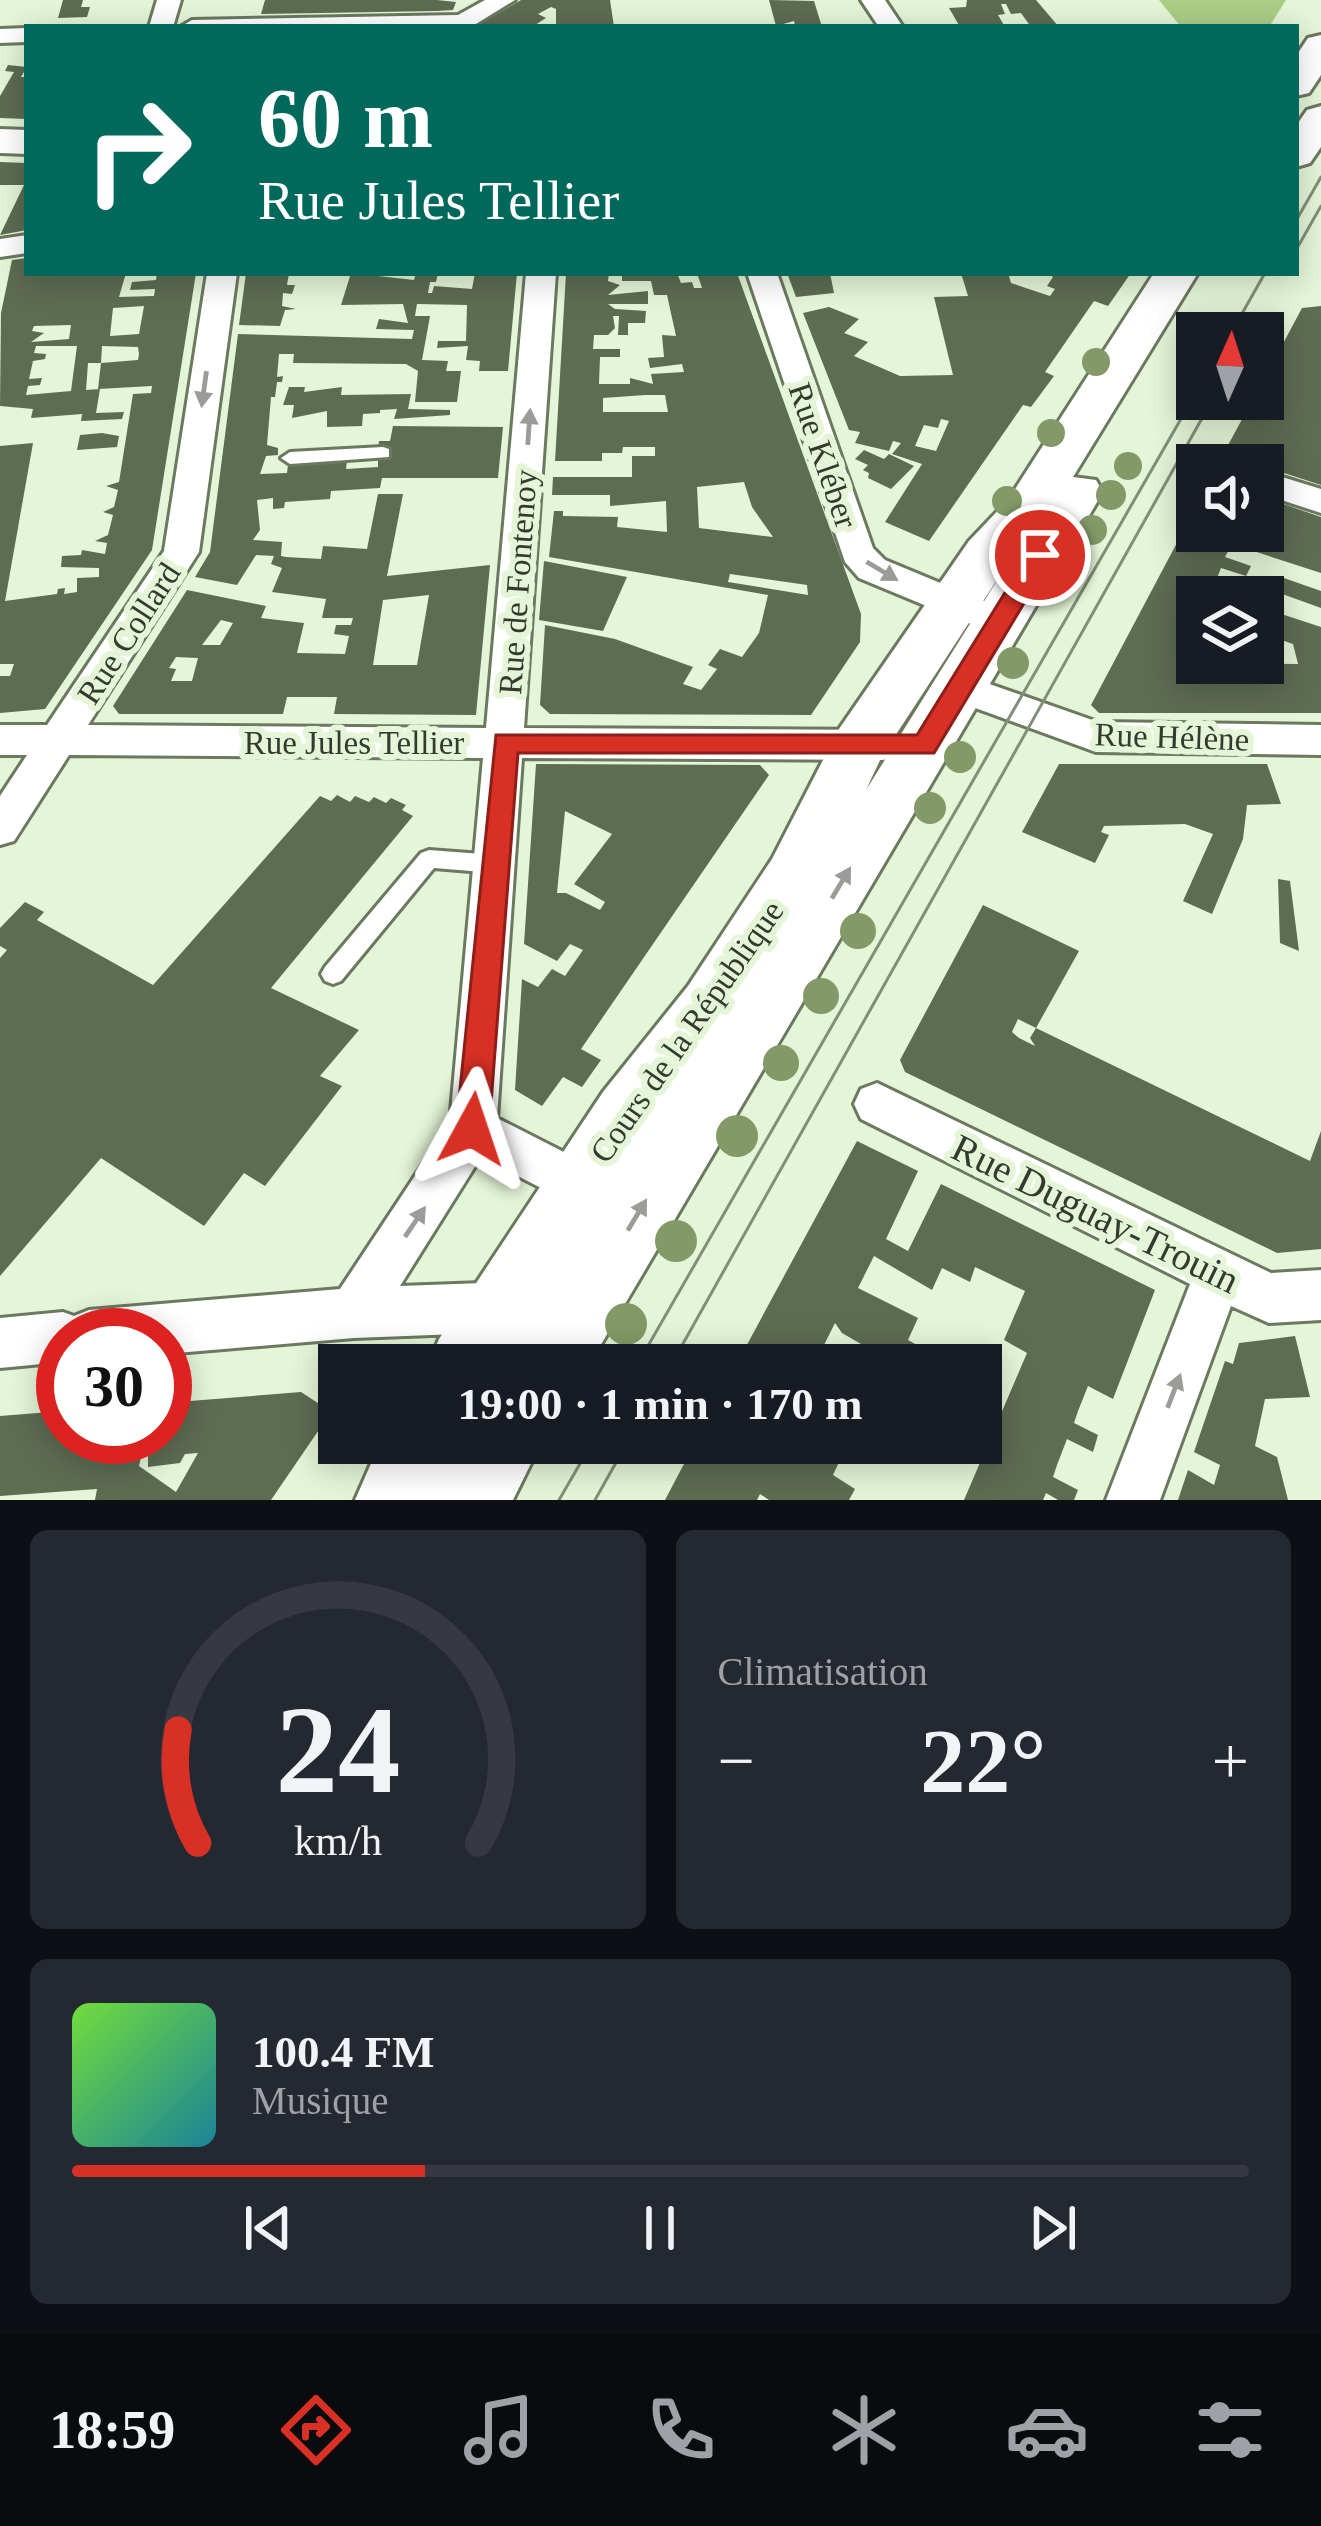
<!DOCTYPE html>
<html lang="fr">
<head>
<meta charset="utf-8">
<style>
	:root { --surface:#171b24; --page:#242831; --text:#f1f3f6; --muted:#9ea1a6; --line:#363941; --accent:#d93025 }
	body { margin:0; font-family:Georgia,serif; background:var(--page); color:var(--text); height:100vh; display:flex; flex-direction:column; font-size:45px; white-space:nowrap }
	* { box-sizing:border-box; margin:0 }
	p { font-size:39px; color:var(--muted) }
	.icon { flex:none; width:66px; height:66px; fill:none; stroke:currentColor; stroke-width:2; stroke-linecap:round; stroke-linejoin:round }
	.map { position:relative; height:1500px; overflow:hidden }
	.panel { display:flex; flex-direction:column; gap:30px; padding:30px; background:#0d0f14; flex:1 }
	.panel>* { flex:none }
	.top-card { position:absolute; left:24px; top:24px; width:1275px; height:252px; border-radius:0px; box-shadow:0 6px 30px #0003; background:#00695c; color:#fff; overflow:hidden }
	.needle { width:78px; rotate:3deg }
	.fabs { position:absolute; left:1176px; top:312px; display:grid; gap:24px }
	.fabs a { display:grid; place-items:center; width:108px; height:108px; border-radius:0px; background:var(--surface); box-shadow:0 6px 30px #0003; font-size:60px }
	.speed { position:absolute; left:36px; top:1308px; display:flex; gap:24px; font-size:60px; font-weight:700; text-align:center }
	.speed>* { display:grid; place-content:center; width:156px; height:156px; border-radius:50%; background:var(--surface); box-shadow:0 6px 30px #0003; line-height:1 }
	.speed .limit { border:18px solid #d22; background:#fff; color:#111 }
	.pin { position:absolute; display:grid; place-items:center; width:102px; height:102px; color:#fff; margin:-51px; border:6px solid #fff; border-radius:50%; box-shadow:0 3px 12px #0007 }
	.me { position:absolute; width:132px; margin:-66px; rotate:5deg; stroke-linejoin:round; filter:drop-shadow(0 0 9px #0008) }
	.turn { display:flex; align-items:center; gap:42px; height:252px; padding:0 36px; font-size:54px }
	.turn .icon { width:156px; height:156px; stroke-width:2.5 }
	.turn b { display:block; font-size:84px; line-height:102px }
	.big { font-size:90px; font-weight:700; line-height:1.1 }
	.panel .tile { flex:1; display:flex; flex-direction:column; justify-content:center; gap:18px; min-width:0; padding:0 42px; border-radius:18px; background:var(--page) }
	.panel .dial { align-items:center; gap:0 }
	.dial svg { height:312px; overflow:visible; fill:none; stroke:var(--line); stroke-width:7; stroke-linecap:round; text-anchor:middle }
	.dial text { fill:var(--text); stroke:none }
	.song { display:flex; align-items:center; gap:36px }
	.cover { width:144px; height:144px; border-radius:18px; background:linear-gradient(135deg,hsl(100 70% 55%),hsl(190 70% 35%)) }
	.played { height:12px; border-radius:6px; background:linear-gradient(90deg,var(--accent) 30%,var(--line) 30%) }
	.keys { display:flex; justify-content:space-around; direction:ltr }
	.heat { display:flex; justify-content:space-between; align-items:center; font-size:66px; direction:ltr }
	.panel .tiles { flex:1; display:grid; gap:30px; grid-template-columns:1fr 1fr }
	.tile:last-child { grid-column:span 2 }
	.trip { position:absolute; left:318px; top:1344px; width:684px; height:120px; border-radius:0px; background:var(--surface); box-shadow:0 6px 30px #0003; font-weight:700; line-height:120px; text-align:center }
	.tab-bar { display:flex; height:192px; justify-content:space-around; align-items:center; background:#090b0e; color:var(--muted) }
	.tab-bar .icon { width:84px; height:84px }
	.tab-bar .current { color:var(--accent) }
	.tab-bar b { font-size:54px; color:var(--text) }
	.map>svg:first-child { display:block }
</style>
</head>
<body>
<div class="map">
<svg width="1321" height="1500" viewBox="0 0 1321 1500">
	<rect width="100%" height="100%" fill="#e5f5d7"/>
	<!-- green -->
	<path fill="#aace86" d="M1159 0H1286L1269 27H1181Z"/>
	<!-- building -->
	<path fill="#5e6c52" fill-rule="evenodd" d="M63 0H83L81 7H90L87 17 58 18Z
		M265 0H437L456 2 453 10 437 11 261 14Z
		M521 0H610L614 27H556V9L551 7 538 14 546 18 532 27H475Z
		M769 0 814 1 822 27 795 25 794 21 776 26Z
		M967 0H1036L1059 27H1031L1021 13 1011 14 1006 4H1001L1005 14 998 15 1005 27H960L949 8 966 7Z
		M8 65 27 67 21 77H27V119L0 118V96L14 72 5 71Z
		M0 162 27 163V230L0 235 24 185H0Z
		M27 258V273H126L119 297 154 296 155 289 130 290 132 282 156 280 157 273H196L152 550 45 709 0 713V676H10L14 664H0V446L33 443 5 601 57 594 58 589 65 588 64 594 77 592V578L99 577V568L61 567 62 556 81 555 82 550 105 554 107 543 95 541 108 535 113 515 103 512 114 507 118 490 106 486 119 482 133 394 151 393 152 386 98 389 101 363 138 360 139 354 138 347 102 346 101 363H88L86 390 100 389 96 413 124 412 122 419 81 421 82 414 31 418 33 409 0 406 1 313 12 260ZM144 306 139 334 110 336 113 308ZM71 325 69 339 31 342 44 333 32 331 34 326ZM36 346H77L71 391 26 395 28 386 40 385 42 378 29 379 33 361 45 359 46 354 34 353Z
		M246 273H289L287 285H295L292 294 283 293 282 306 296 309 285 310 280 326 239 325Z
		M351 273 414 280 416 273H438L436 282H430L428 293H432L434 286 472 289 475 273H517L508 371H479L480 361 466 360 468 346 437 348 438 341H466L467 305 417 304 415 316H430L422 360 448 361 446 371H461L457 402H415L418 371 406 364 293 363 294 354H279L277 377 283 376 282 382H277L275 397H271L267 445 278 448V455L266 456 260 474 287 473 288 465 347 461 346 469 378 467V459H386L388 449H378L379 441H390L393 426 503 427 498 478H382L380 488 331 491 330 499 285 502 284 508 273 509V498L257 500 260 530 253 540 282 542 281 556 286 557 321 559 323 546 367 549 378 494H403L387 576 490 565 476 715 334 714 337 697H287L283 714H119L113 706 187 590 266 606 261 618 304 623 297 653 345 654 349 636 334 634 336 625H351L353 618H322L326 599 272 592 282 568 271 564 274 556 256 555 237 585 195 577 210 552 238 334 412 339 414 330 376 329 379 319 408 323 403 304 341 305ZM429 595 417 665H373L383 600ZM221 620 233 623 220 645H202ZM176 657 198 658 192 681H171L176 669 169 668Z
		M566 273H609L608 281 620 285 608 295 648 291V304H608L615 309 646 311 645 323H628V335H618L619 316H613L615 328 608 335H594L593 349H620V357H600L599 384H630V378L653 384 651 374 684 372 682 364 650 368 648 358 664 357 662 335 676 336 667 295H654L651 281H622V273H677L681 283 692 282 694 288H702L697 273H737L861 614 860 642 811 715 550 714 540 705 545 625 615 639 693 667 683 684 701 690 717 669 708 665 720 649 742 657 759 633 768 595 549 557 554 511H563V516L618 517 617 527 667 532 666 501 610 506V495H552L553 477H632V456H655V447H623L622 453H602V461H555ZM645 395H665L668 412H603V398ZM744 482 752 507 773 537 699 528 697 487ZM730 574 807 585 808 595 728 582Z
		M787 273H830L834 293 796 297Z
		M961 273H1008L1011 283 1050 296 1055 289 1047 286 1053 277 1048 273H1131L1108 306 1094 301 1045 372 1054 376 1031 407 1023 405 929 541 885 522 922 464 892 454 901 443 893 441 889 451 855 443 860 432 849 430 803 313 829 307 859 319 844 333 868 342 854 356 900 376 953 375 934 297 968 296ZM941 419 949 421 936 451 915 446 924 425 938 428Z
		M1321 306V485L1235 457 1227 447 1253 399H1263V381L1302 308Z
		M289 387H305L304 392 342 387 341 395 411 394 408 409 450 410V415L394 419 397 409 380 410V413L363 414 362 426 327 427V411L292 418 294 405H283Z
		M102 433 119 436 117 447 77 450 80 435Z
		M864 450 884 459 889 454 914 466 891 489 868 478 869 473 863 470 868 465 855 459Z
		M1263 497 1321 517V573L1232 544 1225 557 1251 566 1246 576 1221 568 1217 578 1240 587 1236 597H1197V663L1298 664 1293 644 1263 634V608L1321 627V713H1099L1091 705 1197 505V531H1263Z
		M544 561 627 577 603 631 539 620Z
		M1281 577 1321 591V608L1274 591Z
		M536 764 760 765 769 775 581 1049 601 1060 582 1087 563 1077 542 1106 515 1090 522 979 538 987 552 969 565 976 583 950 570 944 557 961 524 944ZM565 811 612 834 574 884 605 902 600 910 566 893H557Z
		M1059 764H1267L1281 804 1247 805 1243 839 1212 914 1183 901 1213 834 1185 824 1104 826 1101 832 1109 835 1095 863 1022 832Z
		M337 795 350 802 355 796 369 802 374 797 386 803 391 798 406 805 402 810 413 816 271 988 359 1030 320 1076 342 1086 265 1186 244 1173 204 1226 101 1158 0 1276V958L7 950 0 946V928L25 902 44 912 37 920 153 985 320 796 331 801Z
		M1278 879 1290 881 1299 951 1280 943Z
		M983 905 1079 951 1036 1028 1018 1019 1012 1032 1019 1038 1035 1046 1030 1038 1036 1028 1310 1161 1321 1131V1249L1277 1253 905 1072 900 1060Z
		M857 1141 918 1171 886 1239 908 1251 941 1184 1155 1290 1113 1399 1088 1386 1078 1411 1074 1423 1098 1435 1093 1452 1067 1439 1057 1465 1053 1477 1078 1490 1074 1500H1058L1046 1493 1043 1500H964L1027 1353 1004 1340 1025 1291 975 1267 970 1282 942 1268 932 1290 874 1256 858 1288 918 1318 908 1340 926 1350 919 1365H897L842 1333 835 1323 814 1365H736Z
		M1295 1336 1310 1397 1265 1399 1255 1446 1277 1457 1288 1500H1178L1188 1470 1214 1485 1220 1465 1194 1452 1225 1361 1233 1364 1239 1343Z
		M301 1392 324 1407 325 1421 271 1500H95L97 1489 0 1496V1416L63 1411V1437H165V1403ZM198 1453 176 1492 139 1466 141 1457 148 1456V1467L180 1463 185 1454Z
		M695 1443H848L833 1475 855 1489 849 1500H769L760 1494 757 1500H665Z"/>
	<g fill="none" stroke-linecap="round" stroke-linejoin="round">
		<!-- service casing -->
		<g stroke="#6b795f" stroke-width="6">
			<path id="service" d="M383 447 389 449V457L290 464 281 458 290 452Z
				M429 850 495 855 503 858 506 864 503 870 495 873 434 868 341 981 333 984 325 981 321 974 325 967 421 853Z"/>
		</g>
		<!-- minor casing -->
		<g stroke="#6b795f" stroke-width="6">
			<path id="minor" d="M157 0H181L173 27H149Z
				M485 0H515L471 27H180L192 20 458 15Z
				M861 0H885L903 27H879Z
				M27 28V42L0 43V29Z
				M27 235V253L0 257V239Z
				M207 273H237L199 552 88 725 486 728 526 273H556L524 728 883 730 897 734 902 745 897 756 883 760 522 758 497 1118 597 1169 604 1185 597 1201 580 1208 481 1157 400 1286 511 1282 529 1289 536 1307 529 1325 511 1332 354 1338 165 1354V1335H63V1362L0 1368V1318L63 1312 74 1316 89 1310 340 1289 450 1123 483 758 69 755 14 841 0 845V796L27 755H0V725H47L164 551Z
				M747 273H777L873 548 885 560 991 604 996 613 991 622 978 626 965 622 859 578 845 562Z
				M1263 471 1321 489V513L1263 494Z
				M958 673 1098 722 1321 725V755L1096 752 945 697 939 687 945 677Z
				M877 1083 1271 1273 1321 1270V1320L1269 1323 1231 1306 1160 1500H1106L1190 1284 861 1119 854 1104 861 1089Z"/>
		</g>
		<!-- secondary casing -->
		<g stroke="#6b795f" stroke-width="6">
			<path id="secondary" d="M1321 35V75L1309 93 1296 96V56L1308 38Z
				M1321 106V147L1310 163 1296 167V126L1307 110Z
				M0 129 27 130V154L0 153Z
				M1154 273H1198L1073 477 1096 480 1103 492 589 1365H510L513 1357 508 1365H428L439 1339 603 1092 688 986 772 859 839 729 969 541 1008 500ZM1008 563 866 790 882 756Z
				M380 1443H541L513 1500H355Z"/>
		</g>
		<!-- service -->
		<use href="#service" fill="#fff" fill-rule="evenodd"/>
		<!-- minor -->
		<use href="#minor" fill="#fff" fill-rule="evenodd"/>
		<!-- secondary -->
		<use href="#secondary" fill="#fff" fill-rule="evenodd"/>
		<!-- tram -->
		<path stroke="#838e7a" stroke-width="3" d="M1297 219 1321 177
			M1296 250 1321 206
			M1231 333 1265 273
			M637 1365 1197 391
			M671 1365 1205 413
			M559 1500 592 1443
			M595 1500 627 1443"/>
	</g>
	<!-- trees -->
	<g fill="#839967">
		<circle cx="1096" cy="362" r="14"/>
		<circle cx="1051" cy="433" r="14"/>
		<circle cx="1128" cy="466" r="14"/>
		<circle cx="1111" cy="495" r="15"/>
		<circle cx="1007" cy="501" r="15"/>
		<circle cx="1092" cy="530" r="15"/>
		<circle cx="1067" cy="569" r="15"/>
		<circle cx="1013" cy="663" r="16"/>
		<circle cx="960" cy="757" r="16"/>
		<circle cx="930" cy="808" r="16"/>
		<circle cx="858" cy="931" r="18"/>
		<circle cx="821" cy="996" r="18"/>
		<circle cx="781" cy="1063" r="18"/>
		<circle cx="737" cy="1136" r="21"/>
		<circle cx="676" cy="1241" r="21"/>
		<circle cx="626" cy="1324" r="21"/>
	</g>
	<!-- one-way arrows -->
	<defs><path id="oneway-solid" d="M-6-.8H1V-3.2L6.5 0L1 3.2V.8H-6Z" transform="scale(3)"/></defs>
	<g fill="#9a9c97">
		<use href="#oneway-solid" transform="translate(204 389) rotate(98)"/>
		<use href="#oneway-solid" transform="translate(529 427) rotate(-86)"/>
		<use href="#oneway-solid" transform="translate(882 571) rotate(31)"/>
		<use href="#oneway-solid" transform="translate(841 883) rotate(-59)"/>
		<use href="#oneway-solid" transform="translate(637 1215) rotate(-59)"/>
		<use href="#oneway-solid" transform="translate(415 1222) rotate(-56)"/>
		<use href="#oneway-solid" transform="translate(1174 1391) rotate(-69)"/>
	</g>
	<!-- route -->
	<path fill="#d93025" stroke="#8d1f18" stroke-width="3" d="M1040 546 1053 555 934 753H518L489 1129 484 1140 472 1144 461 1140 456 1129 496 735H917L1032 549Z"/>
	<g text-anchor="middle" stroke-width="12" stroke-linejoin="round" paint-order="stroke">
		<!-- street labels -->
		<g font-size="33" fill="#343a2f" stroke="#e5f5d7">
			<text transform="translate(824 455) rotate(71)" y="12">Rue Kléber</text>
			<text transform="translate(517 582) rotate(-86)" y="12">Rue de Fontenoy</text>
			<text transform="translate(128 633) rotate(-57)" y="12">Rue Collard</text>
			<text transform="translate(1172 736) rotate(2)" y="12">Rue Hélène</text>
			<text x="354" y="754">Rue Jules Tellier</text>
			<text transform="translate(686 1031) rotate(-55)" y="12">Cours de la République</text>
		</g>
		<!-- near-street labels -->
		<g font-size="39" fill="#343a2f" stroke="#e5f5d7">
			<text transform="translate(1096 1213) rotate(26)" y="14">Rue Duguay-Trouin</text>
		</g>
	</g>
</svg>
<div class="fabs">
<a><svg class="needle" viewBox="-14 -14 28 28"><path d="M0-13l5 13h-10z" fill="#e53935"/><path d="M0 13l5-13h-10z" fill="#9ea1a6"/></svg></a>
<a><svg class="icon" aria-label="sound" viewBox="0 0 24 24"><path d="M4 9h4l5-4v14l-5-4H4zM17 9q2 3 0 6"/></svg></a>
<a><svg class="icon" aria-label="layers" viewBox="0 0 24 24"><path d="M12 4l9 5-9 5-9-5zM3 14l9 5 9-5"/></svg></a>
</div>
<div class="speed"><div class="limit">30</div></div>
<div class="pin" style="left:1040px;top:555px;background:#d93025"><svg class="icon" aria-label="arrive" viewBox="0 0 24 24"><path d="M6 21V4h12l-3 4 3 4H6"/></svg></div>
<svg class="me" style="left:472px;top:1129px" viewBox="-20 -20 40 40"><path d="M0-17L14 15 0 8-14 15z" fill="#d93025" stroke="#fff" stroke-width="4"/></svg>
<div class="trip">19:00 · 1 min · 170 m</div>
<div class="top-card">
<div class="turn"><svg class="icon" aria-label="right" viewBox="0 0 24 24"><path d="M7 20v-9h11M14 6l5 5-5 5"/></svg><div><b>60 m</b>Rue Jules Tellier</div></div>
</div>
</div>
<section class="panel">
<div class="tiles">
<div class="tile dial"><svg viewBox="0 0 100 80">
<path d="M14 69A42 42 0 1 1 86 69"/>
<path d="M14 69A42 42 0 0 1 9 40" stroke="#d93025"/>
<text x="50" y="56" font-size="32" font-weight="700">24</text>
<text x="50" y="72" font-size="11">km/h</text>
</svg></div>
<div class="tile"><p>Climatisation</p>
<div class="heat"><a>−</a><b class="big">22°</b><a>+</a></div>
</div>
<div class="tile">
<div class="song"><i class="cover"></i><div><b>100.4 FM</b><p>Musique</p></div></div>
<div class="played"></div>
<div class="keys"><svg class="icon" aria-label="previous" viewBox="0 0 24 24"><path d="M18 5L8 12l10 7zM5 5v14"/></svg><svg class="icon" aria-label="pause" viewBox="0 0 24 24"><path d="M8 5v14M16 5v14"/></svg><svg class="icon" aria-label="next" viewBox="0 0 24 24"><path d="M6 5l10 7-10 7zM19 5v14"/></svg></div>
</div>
</div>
</section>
<nav class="tab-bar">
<b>18:59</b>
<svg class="icon current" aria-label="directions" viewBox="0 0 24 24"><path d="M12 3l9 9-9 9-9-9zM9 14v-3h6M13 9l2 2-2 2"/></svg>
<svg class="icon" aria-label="music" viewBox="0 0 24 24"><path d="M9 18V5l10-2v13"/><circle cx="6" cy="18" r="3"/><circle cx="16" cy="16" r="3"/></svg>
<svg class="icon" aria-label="phone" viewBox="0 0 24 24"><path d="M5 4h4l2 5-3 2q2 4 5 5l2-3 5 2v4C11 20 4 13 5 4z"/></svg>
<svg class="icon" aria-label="climate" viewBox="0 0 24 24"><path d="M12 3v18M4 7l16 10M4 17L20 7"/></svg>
<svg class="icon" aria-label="car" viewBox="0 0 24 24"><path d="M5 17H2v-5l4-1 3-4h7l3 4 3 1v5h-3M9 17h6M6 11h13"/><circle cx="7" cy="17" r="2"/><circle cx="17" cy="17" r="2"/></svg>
<svg class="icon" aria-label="filters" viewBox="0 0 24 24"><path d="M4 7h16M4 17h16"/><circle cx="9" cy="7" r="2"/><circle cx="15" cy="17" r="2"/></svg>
</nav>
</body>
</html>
